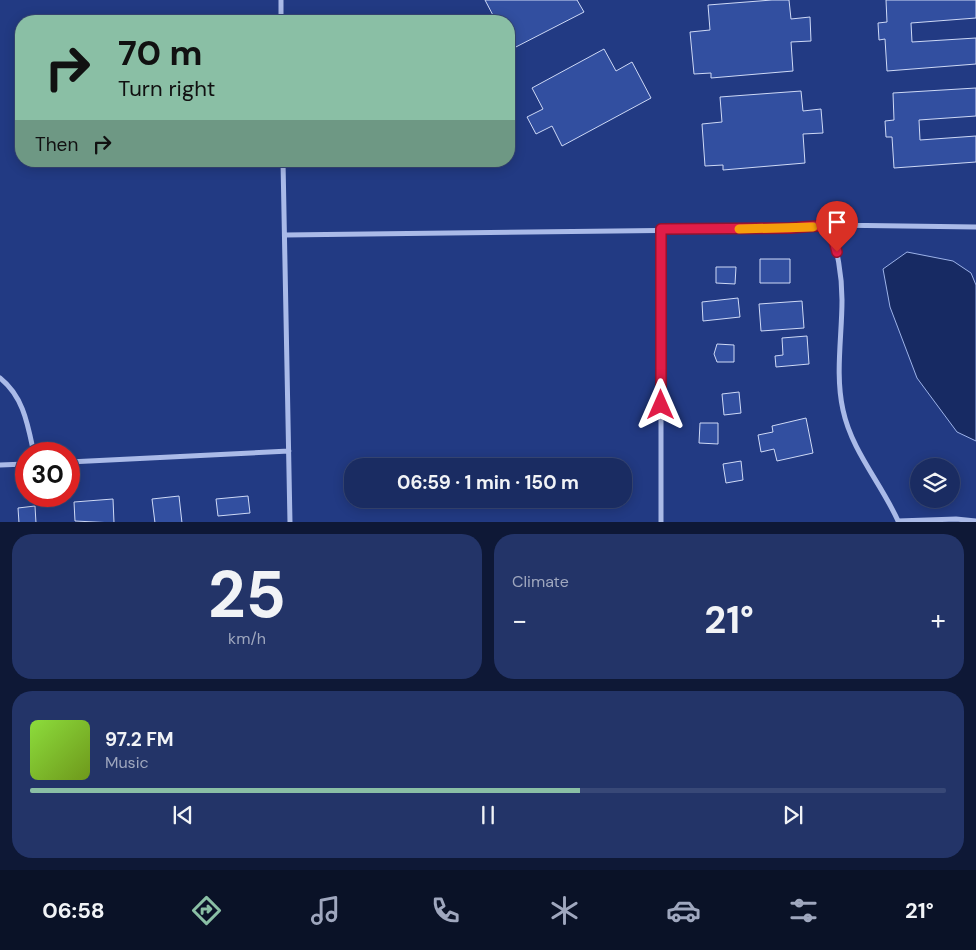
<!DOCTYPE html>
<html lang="en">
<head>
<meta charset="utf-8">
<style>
	:root { --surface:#1a2c62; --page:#233468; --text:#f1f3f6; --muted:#9fa7be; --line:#384877; --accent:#8abfa5 }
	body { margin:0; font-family:"DM Sans",sans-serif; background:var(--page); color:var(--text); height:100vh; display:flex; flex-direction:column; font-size:19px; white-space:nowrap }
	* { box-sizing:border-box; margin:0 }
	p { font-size:16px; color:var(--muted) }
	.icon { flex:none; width:28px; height:28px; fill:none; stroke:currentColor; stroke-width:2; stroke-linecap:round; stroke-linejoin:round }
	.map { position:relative; height:522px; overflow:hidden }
	.sheet { display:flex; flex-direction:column; gap:12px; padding:12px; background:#0e1836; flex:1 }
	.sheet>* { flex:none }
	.hud { position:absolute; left:15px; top:15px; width:500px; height:152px; border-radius:20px; box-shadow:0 2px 12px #0003,0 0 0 1px var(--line); background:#8abfa5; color:#111; overflow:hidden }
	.tools { position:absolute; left:910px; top:458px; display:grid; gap:10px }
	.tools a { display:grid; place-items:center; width:50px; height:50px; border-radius:50%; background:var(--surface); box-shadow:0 2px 12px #0003,0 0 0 1px var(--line); font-size:25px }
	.speed { position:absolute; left:15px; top:442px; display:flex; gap:10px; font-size:25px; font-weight:700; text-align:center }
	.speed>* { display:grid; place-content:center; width:65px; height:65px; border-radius:50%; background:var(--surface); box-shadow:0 2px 12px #0003,0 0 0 1px var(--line); line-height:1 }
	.speed .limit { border:8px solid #d22; background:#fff; color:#111 }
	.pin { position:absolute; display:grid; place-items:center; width:42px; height:42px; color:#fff; margin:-51px -21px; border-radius:50% 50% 50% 0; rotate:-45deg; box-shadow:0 0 5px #0007 }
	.pin .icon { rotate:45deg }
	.me { position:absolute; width:55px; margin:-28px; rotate:0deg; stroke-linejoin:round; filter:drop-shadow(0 0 4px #0008) }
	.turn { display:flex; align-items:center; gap:18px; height:105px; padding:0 20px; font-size:22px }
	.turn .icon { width:65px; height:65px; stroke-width:2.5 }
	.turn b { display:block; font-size:35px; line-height:42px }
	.then { display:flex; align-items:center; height:48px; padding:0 20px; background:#0003; gap:10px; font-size:19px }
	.big { font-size:38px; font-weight:700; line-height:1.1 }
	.sheet .tile { flex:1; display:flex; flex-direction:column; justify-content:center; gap:8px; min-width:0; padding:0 18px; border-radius:20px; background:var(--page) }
	.sheet .dial { align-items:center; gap:0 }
	.dial b { font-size:65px; line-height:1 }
	.song { display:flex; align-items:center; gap:15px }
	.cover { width:60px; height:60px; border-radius:8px; background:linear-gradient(135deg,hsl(90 70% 55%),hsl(80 70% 35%)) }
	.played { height:5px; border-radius:2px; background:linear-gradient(90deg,var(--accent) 60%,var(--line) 60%) }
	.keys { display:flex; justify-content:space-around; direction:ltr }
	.heat { display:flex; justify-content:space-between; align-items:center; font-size:28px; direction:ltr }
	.sheet .tiles { flex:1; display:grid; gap:12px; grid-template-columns:1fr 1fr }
	.tile:last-child { grid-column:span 2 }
	.trip { position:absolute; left:344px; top:458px; width:288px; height:50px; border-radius:20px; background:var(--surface); box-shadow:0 2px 12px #0003,0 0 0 1px var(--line); font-weight:700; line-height:50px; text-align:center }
	.tab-bar { display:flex; height:80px; justify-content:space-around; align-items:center; background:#0a1227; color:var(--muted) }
	.tab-bar .icon { width:35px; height:35px }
	.tab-bar .on { color:var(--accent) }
	.tab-bar b { font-size:22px; color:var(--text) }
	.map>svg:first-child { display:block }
</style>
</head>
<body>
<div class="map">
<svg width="976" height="523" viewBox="0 0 976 523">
	<rect width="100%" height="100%" fill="#223a83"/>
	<!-- water -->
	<path fill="#172a63" stroke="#9db3e9" d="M907 252 953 261 971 273 976 285V441L957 432 917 378 890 307 883 269Z"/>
	<!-- building -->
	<path fill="#324fa0" stroke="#ced9f6" d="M485 0H577L584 12 510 50 509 47V21H496Z
		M772 0H789L791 19 810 17 811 41 791 42 793 71 711 78V73L694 74 690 32 710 30 708 5Z
		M886 0H976V18L911 23 912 42 976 38V64L887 71 885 39 879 40 878 23 887 22Z
		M604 49 616 71 632 62 651 98 562 146 552 126 536 134 527 117 543 109 532 88Z
		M976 88V116L919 120 920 140 976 136V162L894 168 892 137H886L885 121 894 120 893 93Z
		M801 91 803 111 821 109 823 133 803 134 805 163 723 170V165L705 166 702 124 722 122 720 97Z
		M760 259H790V283H760Z
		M716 267H736L735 284 716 283Z
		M738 298 740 317 703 321 702 302Z
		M802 301 804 328 761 331 759 304Z
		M807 336 809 364 776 367 775 356 783 355 782 338Z
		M717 344 734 345V362H717L714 354Z
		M739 392 741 413 724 415 722 394Z
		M806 418 813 453 777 461 774 449 761 452 758 435 773 432 772 426Z
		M700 423H718V444L699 443Z
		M741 461 743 480 726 483 723 464Z
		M179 496 182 523H155L152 499Z
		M248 496 250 513 218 516 216 499Z
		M113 499 114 523 75 521 74 502Z
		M35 506 36 523H19L18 508Z"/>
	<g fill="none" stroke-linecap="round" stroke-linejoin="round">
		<!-- street -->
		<path stroke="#aabae8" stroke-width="5" d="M281 0V21
			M283 161 290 523
			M830 225C837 252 842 272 842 300 842 337 835 374 843 410 852 452 882 484 899 523
			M285 235 790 229 830 225 976 227
			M0 378C24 397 28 426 34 454
			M69 462 289 451
			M0 465 26 464
			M898 521 956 519 976 521
			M661 523V229"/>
	</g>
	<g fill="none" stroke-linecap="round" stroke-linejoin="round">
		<!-- route casing -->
		<g stroke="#92132f" stroke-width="12">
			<path id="route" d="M661 405V229L790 228 830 225 837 252"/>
		</g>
		<!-- route -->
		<use href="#route" stroke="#e11d48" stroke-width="9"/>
		<!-- slow -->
		<path stroke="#f59e0b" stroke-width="9" d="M739 229 813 227"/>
	</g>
</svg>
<div class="tools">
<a><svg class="icon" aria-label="layers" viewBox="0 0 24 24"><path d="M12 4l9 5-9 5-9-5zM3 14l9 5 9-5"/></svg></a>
</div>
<div class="speed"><div class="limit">30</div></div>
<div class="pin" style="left:837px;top:252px;background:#d93025"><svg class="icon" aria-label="arrive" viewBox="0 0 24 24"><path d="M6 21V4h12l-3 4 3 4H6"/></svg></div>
<svg class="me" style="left:661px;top:405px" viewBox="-20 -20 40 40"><path d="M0-17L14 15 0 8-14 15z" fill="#e11d48" stroke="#fff" stroke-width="4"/></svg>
<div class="trip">06:59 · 1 min · 150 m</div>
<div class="hud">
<div class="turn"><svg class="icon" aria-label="right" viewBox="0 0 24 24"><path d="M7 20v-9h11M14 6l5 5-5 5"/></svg><div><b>70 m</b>Turn right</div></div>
<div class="then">Then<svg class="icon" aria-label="right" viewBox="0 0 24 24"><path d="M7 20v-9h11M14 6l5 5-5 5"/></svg></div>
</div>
</div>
<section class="sheet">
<div class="tiles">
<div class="tile dial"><b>25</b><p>km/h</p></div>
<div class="tile"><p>Climate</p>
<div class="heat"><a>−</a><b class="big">21°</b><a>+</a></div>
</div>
<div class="tile">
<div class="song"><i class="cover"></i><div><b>97.2 FM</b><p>Music</p></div></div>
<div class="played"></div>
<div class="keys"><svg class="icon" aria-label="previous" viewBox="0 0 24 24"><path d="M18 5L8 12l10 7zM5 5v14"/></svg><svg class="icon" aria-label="pause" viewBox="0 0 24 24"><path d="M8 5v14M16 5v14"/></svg><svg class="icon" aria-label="next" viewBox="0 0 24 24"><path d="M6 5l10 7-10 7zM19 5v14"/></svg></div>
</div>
</div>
</section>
<nav class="tab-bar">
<b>06:58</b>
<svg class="icon on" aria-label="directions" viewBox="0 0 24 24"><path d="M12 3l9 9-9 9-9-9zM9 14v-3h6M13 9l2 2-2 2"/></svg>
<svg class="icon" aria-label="music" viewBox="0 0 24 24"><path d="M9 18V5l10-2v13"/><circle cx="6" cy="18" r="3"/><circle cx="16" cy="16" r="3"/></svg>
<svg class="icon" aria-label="phone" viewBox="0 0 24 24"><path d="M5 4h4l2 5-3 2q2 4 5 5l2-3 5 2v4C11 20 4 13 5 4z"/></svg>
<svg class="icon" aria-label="climate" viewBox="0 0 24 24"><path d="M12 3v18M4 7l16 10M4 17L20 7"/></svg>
<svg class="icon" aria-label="car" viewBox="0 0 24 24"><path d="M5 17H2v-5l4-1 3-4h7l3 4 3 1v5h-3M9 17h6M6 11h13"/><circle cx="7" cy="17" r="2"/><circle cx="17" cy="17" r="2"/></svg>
<svg class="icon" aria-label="filters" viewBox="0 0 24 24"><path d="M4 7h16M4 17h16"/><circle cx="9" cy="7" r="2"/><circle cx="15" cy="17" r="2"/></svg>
<b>21°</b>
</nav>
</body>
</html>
